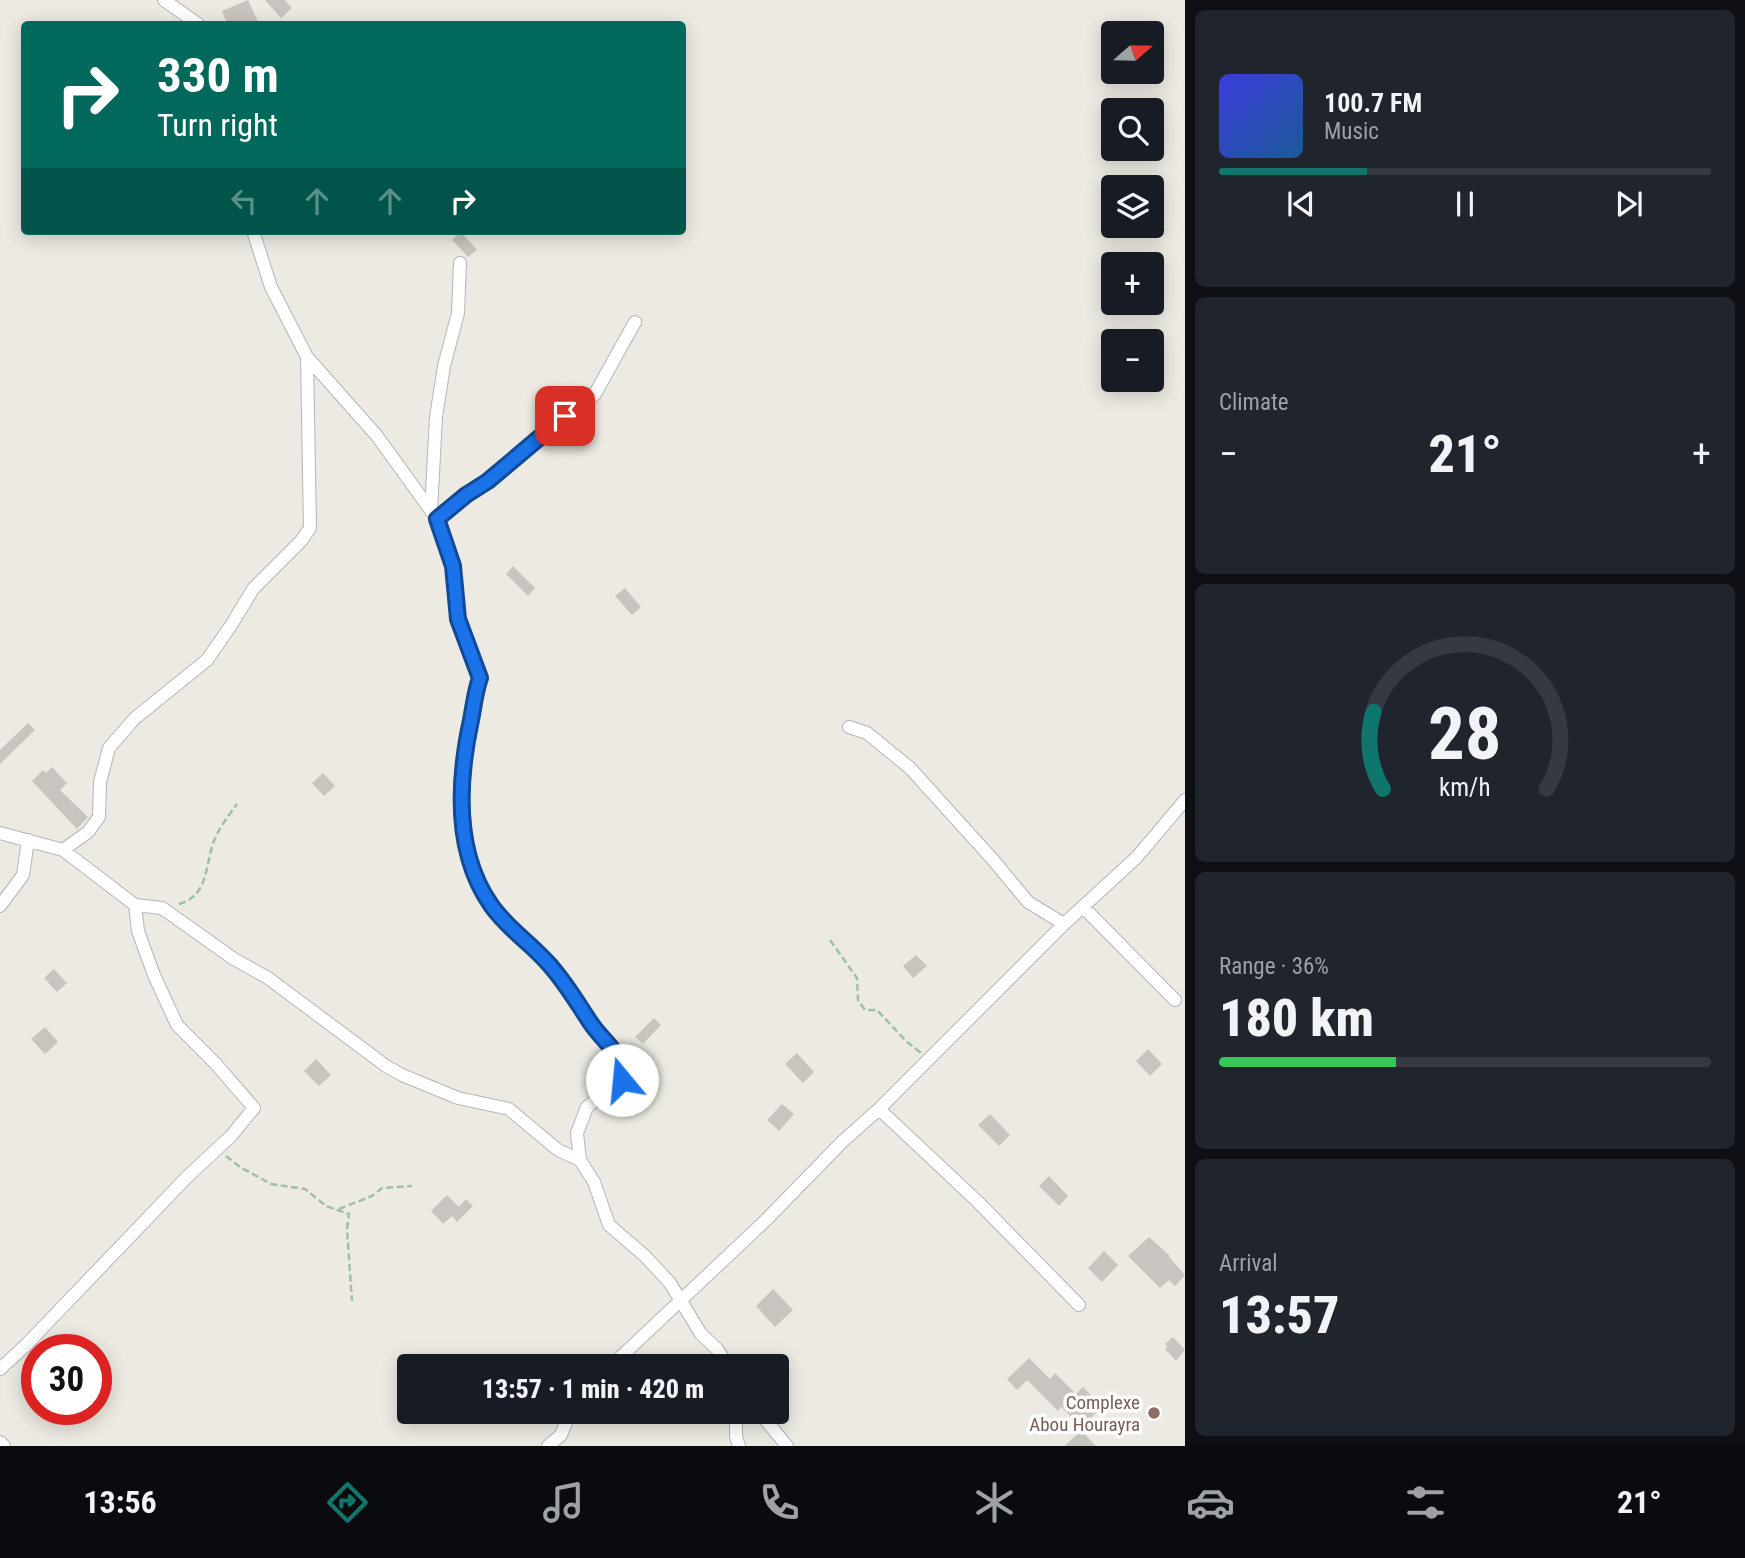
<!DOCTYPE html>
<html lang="en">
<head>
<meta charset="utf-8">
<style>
	:root { --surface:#171b24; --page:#20242c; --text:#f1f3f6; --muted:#9ea1a6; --line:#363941; --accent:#0f766e }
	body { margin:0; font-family:"Roboto Condensed",sans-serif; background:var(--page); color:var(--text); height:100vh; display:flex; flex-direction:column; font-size:26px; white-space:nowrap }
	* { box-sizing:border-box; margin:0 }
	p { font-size:23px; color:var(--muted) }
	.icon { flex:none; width:38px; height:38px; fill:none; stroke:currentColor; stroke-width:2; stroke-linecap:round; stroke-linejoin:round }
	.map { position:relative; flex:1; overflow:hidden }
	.side { display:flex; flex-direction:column; gap:10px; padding:10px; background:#0d0f14; width:560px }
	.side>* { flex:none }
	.hud { position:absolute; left:21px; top:21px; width:665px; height:214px; border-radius:7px; box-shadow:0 4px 18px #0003; background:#00695c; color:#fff; overflow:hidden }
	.needle { width:46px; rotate:70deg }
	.fabs { position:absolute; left:1101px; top:21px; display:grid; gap:14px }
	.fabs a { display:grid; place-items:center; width:63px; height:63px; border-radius:7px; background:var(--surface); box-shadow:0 4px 18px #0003; font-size:35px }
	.speed { position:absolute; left:21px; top:1334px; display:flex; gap:14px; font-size:35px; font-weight:700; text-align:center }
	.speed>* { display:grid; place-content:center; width:91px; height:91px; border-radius:50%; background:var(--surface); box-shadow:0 4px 18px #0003; line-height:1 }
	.speed .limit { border:10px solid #d22; background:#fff; color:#111 }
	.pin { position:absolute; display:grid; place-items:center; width:60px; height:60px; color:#fff; margin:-30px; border-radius:14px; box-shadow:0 4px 10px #0006 }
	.me { position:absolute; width:77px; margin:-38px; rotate:343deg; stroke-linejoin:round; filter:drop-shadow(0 0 5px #0008) }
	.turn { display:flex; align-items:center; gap:24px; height:147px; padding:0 21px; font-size:32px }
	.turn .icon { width:91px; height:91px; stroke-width:2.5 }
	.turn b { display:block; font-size:49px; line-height:60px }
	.lanes { display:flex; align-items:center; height:66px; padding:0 21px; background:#0003; justify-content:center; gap:35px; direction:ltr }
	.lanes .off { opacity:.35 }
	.big { font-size:52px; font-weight:800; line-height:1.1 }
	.side .card { flex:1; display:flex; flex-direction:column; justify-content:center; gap:10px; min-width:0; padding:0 24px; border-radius:10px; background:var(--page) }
	.side .dial { align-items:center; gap:0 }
	.dial svg { height:182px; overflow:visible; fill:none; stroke:var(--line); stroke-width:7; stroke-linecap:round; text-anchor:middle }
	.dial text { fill:var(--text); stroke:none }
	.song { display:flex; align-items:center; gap:21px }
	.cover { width:84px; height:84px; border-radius:10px; background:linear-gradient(135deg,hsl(240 70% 55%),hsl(210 70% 35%)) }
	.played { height:7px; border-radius:4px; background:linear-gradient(90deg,var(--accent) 30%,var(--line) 30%) }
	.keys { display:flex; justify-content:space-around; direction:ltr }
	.heat { display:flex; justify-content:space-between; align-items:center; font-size:38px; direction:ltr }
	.charge { height:10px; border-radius:5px; background:linear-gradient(90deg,#34c759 36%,var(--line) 0) }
	.trip { position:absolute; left:397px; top:1354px; width:392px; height:70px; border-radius:7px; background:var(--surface); box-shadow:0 4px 18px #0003; font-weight:800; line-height:70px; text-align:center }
	.menu { display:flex; height:112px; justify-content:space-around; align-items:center; background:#090b0e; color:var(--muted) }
	.menu .icon { width:49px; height:49px }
	.menu .on { color:var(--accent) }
	.menu b { font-size:32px; color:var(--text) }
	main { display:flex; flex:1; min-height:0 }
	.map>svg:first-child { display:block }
</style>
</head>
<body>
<main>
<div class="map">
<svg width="1185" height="1446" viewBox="0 0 1185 1446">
	<rect width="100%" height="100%" fill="#eceae3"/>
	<!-- building -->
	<path fill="#c8c5c0" d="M248 0 259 24H227L222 11Z
		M265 0H285L292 8 281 18Z
		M461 232 477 250 468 257 452 240Z
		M513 566 535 588 528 596 506 574Z
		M625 588 641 607 632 615 615 596Z
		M28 723 35 730 0 764V750Z
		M52 767 67 783 60 790 88 817 77 829 32 781 43 770 46 773Z
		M323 773 335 786 324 796 312 783Z
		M916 955 927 966 913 978 903 966Z
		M54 969 67 983 57 992 44 978Z
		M654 1018 661 1025 643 1044 635 1037Z
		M45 1027 58 1042 45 1054 31 1039Z
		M1148 1049 1162 1064 1150 1076 1136 1061Z
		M797 1053 814 1072 803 1083 785 1064Z
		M316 1059 331 1075 319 1086 304 1071Z
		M782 1104 794 1114 779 1131 767 1120Z
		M990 1114 1010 1135 999 1146 978 1125Z
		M1049 1176 1068 1196 1059 1206 1039 1186Z
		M447 1195 459 1207 466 1199 473 1206 457 1222 452 1216 443 1224 431 1211Z
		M1149 1237 1170 1256 1169 1257 1185 1275 1175 1286 1169 1280 1160 1288 1128 1256Z
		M1104 1251 1118 1265 1102 1282 1088 1268Z
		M773 1289 793 1310 775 1327 756 1306Z
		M1173 1337 1185 1350 1176 1361 1165 1349 1167 1347 1165 1344Z
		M1029 1358 1050 1379 1055 1373 1076 1394 1083 1387 1102 1407 1082 1427 1061 1407 1058 1411 1027 1380 1017 1390 1007 1379Z
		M1081 1430 1096 1446H1065Z"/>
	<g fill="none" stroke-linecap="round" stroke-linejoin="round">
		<!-- minor casing -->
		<g stroke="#b4b5b9" stroke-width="14">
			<path id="minor" d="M164 0 198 24
				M253 231 271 287 307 357 377 436 437 519 453 566 458 619 480 678C475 692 474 705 471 720 458 780 454 851 491 905 506 927 529 942 547 962 563 980 576 1001 590 1022 605 1046 621 1048 622 1080L587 1107 577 1133 580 1160 594 1182 609 1225 645 1256 670 1283 701 1334 717 1349 729 1367
				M431 511 436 417 444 366 458 313 460 263
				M437 519 466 495 487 482 595 394 635 322
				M849 727 867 733 910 768 994 861 1028 902 1064 924
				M0 833 63 850 135 905 162 908 234 959 268 978 386 1066 402 1075 458 1098 509 1109 558 1150 580 1160
				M63 850 88 832 99 817 100 782 109 748 134 719 207 660 230 627 253 589 301 541 310 528 307 357
				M0 906 23 875 28 840
				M1083 907 1175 1000
				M879 1109 977 1201 1079 1305
				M610 1367 766 1220 842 1142 879 1109 1064 924 1137 857 1185 800
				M0 1369 26 1345 187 1177 231 1136 254 1108 215 1063 177 1025 154 975 138 931 135 905
				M736 1412V1437L739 1446
				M759 1412 787 1446
				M0 1442 4 1446
				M548 1446 561 1435 570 1412"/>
		</g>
		<!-- path -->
		<path stroke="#9dc1a7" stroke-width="2.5" stroke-dasharray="7 3.5" stroke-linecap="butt" d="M179 904C209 896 205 864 214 841 219 828 229 815 237 804
			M830 940 857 978 858 1000 865 1010H877L906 1041 921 1053
			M226 1156 240 1167 271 1184 305 1189 326 1206 349 1214 347 1229 352 1301
			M339 1209 372 1196 382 1188 412 1186"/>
		<!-- minor -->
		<use href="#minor" stroke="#fff" stroke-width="12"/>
	</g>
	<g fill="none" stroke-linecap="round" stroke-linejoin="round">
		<!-- route casing -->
		<g stroke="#114b97" stroke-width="18">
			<path id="route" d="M565 416 488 481 466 495 437 519 453 566 458 619 480 678C475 692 474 705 471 720 458 780 453 851 491 905 506 927 529 942 547 962 564 980 576 1001 590 1022 606 1046 621 1048 622 1080"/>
		</g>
		<!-- route -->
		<use href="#route" stroke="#1a73e8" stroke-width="12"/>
	</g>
	<!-- markers -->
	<circle fill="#8d6e63" stroke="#fff" stroke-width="2.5" cx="1154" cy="1413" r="7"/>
	<g text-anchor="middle" stroke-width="7" stroke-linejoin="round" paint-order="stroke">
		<!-- education labels -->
		<g font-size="19" fill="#785e54" stroke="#fff" text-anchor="end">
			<text x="1140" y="1409">Complexe<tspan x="1140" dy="22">Abou Hourayra</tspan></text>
		</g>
	</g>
</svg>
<div class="fabs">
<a><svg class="needle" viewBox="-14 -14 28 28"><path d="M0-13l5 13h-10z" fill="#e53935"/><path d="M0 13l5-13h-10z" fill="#9ea1a6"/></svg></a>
<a><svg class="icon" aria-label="search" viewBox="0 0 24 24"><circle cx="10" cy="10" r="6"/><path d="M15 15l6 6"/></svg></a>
<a><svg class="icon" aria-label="layers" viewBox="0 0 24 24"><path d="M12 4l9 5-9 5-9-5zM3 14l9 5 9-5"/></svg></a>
<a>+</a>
<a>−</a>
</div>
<div class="speed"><div class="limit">30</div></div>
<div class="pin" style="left:565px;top:416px;background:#d93025"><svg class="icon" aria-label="arrive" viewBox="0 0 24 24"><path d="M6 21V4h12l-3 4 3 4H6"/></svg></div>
<svg class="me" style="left:622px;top:1080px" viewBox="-20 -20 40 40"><circle r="19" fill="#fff"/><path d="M0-13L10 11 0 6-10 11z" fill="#1a73e8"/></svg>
<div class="trip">13:57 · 1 min · 420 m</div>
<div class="hud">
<div class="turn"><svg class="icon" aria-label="right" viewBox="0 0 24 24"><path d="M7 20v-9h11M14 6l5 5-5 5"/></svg><div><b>330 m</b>Turn right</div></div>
<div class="lanes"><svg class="icon off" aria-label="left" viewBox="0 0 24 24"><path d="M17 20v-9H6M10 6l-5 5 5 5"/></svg><svg class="icon off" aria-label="ahead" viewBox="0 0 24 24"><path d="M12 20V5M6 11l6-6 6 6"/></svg><svg class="icon off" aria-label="ahead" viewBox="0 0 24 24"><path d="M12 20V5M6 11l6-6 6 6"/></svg><svg class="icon" aria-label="right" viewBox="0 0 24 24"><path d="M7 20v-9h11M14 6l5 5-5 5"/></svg></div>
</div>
</div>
<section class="side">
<div class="card">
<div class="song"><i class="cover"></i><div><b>100.7 FM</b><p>Music</p></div></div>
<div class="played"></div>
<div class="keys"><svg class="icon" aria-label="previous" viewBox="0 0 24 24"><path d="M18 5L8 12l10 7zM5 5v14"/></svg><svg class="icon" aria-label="pause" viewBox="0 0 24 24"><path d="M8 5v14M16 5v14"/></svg><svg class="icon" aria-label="next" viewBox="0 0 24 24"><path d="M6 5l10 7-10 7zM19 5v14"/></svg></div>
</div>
<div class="card"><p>Climate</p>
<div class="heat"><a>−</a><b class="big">21°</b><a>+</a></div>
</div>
<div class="card dial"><svg viewBox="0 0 100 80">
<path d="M14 69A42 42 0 1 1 86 69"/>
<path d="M14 69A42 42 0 0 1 10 35" stroke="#0f766e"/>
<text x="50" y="56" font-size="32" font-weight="700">28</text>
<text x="50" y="72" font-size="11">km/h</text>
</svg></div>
<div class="card"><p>Range · 36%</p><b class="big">180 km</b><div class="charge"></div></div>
<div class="card"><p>Arrival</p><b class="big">13:57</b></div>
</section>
</main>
<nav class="menu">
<b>13:56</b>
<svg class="icon on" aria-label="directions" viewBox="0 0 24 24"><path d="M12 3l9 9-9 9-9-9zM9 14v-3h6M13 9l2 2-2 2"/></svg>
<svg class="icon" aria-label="music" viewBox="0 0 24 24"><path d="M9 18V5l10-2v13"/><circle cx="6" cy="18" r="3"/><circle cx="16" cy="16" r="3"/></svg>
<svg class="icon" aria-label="phone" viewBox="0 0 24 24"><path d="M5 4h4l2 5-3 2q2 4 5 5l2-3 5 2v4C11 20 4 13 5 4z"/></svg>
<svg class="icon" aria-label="climate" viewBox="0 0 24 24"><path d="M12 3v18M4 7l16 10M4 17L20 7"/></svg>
<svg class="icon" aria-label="car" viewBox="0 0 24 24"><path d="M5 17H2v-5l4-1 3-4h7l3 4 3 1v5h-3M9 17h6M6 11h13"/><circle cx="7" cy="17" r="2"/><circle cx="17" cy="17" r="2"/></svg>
<svg class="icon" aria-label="filters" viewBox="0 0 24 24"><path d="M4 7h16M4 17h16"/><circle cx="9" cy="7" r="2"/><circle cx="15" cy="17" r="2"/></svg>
<b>21°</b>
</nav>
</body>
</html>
